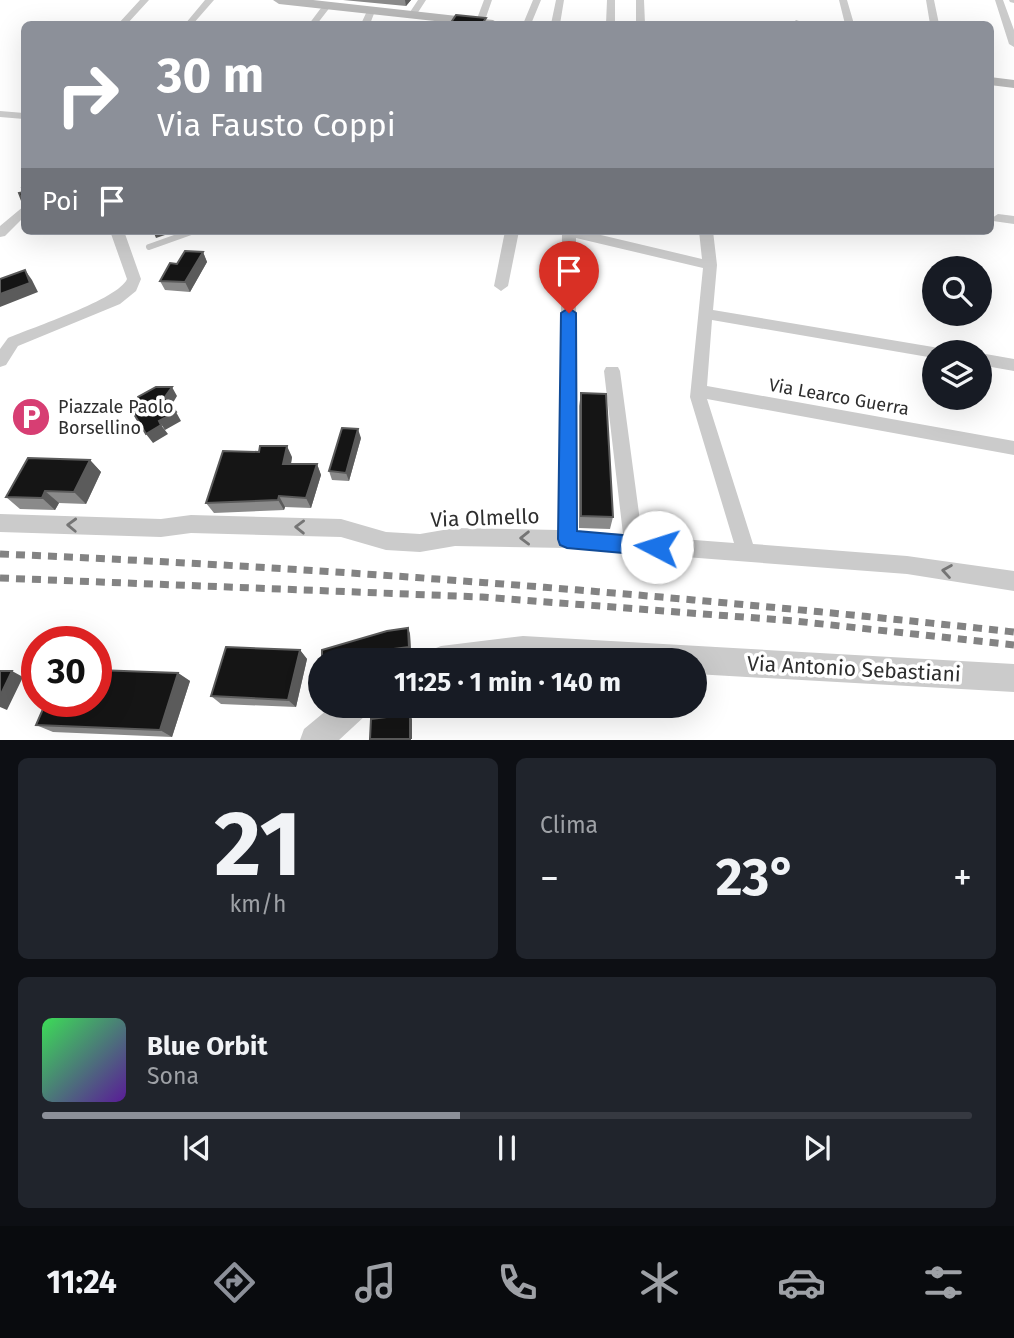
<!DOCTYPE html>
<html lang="it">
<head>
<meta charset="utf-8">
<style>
	:root { --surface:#171b24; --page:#20242c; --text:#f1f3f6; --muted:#9ea1a6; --line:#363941; --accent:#8c9099 }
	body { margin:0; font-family:"Fira Sans",sans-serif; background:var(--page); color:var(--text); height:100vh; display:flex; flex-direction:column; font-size:26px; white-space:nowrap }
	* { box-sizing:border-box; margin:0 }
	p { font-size:23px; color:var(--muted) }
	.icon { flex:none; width:38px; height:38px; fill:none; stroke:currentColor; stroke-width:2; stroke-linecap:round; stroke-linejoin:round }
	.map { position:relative; height:740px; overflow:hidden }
	.sheet { display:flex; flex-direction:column; gap:18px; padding:18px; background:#0d0f14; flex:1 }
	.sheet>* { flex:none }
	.guide { position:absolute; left:21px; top:21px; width:973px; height:214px; border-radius:10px; box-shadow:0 7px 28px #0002; background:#8c9099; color:#fff; overflow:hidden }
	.controls { position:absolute; left:922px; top:256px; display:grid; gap:14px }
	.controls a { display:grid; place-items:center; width:70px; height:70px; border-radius:50%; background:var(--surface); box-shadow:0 7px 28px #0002; font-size:35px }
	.speed { position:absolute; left:21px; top:626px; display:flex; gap:14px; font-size:35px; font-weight:700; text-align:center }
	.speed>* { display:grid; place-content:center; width:91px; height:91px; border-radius:50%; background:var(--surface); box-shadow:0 7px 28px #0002; line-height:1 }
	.speed .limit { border:10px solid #d22; background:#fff; color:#111 }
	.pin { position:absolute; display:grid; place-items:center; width:60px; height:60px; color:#fff; margin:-72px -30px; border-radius:50% 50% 50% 0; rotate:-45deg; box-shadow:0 0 7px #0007 }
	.pin .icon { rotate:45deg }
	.me { position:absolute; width:77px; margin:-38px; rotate:275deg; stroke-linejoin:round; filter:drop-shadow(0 0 5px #0008) }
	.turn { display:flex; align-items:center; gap:24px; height:147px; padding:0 21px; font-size:32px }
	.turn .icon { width:91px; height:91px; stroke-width:2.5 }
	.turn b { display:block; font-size:49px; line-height:60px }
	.then { display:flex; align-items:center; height:66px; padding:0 21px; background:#0003; gap:14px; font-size:26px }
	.big { font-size:52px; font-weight:700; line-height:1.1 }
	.sheet .card { flex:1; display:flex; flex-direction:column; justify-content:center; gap:10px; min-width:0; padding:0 24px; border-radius:10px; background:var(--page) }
	.sheet .dial { align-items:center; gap:0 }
	.dial b { font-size:91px; line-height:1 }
	.song { display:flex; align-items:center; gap:21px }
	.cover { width:84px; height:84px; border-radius:10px; background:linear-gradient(135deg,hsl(130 70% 55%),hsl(270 70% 35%)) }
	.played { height:7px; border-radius:4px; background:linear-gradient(90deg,var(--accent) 45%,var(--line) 45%) }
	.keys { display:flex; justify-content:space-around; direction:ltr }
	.heat { display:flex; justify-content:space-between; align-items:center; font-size:38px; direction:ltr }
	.sheet .tiles { flex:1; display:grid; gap:18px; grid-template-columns:1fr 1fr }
	.card:last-child { grid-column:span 2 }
	.trip { position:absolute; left:308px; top:648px; width:399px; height:70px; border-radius:35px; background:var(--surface); box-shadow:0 7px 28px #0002; font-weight:700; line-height:70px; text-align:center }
	.tabs { display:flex; height:112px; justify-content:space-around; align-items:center; background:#090b0e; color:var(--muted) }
	.tabs .icon { width:49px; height:49px }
	.tabs .on { color:var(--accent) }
	.tabs b { font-size:32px; color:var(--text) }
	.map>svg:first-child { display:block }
</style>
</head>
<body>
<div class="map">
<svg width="1014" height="740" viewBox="0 0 1014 740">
	<rect width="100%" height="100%" fill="#fff"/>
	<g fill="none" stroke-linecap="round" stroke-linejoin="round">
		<!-- service -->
		<path stroke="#cbcbcb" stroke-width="6" d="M149 247 194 231"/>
		<!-- minor -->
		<path fill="#cbcbcb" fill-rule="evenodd" d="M140 0H149L127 24H118Z
			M205 0H214L193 24H185Z
			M418 0H426L415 17H409L408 15Z
			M484 0H492L484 23 475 24Z
			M533 0H541L531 24H523Z
			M556 0H564L560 24H551Z
			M607 0H615V24H606Z
			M636 0H644L645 24H636Z
			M839 0H847L854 24H845Z
			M926 0H934L939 24H930Z
			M995 0H1003L1014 30V47L1009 44Z
			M1009 0H1014V3L1010 2Z
			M324 4 331 6 317 24H309Z
			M371 8 375 11 370 24H361L367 11Z
			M796 20 799 21 801 24H792Z
			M0 111 24 113V119L0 117Z
			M24 206V217L5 236 0 237V226Z
			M998 214 1014 216V224L993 221 992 218Z
			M110 231H124L141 279 136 291 120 304 18 346 6 365 0 367V349L8 338C31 328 119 299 127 279Z
			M505 231H519L508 286 501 291 494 286Z
			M559 231H584L702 259 699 231H713L717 265 713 310 939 348 942 352H934V358L712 320 707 386 1014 441V455L707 399 753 544 907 556 1014 571V591L907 574 567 548 455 546 420 552 386 550 341 537 191 533 161 537 0 532V514L161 519 191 515 341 519 386 532 420 534 455 528 558 530 562 234ZM576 238 703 268 690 397 734 543 642 536 620 371 618 367H606L604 371 623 534 576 531Z
			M980 353 1014 359V371L980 365Z"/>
		<!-- tertiary -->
		<path fill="#cbcbcb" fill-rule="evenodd" d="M523 636 1014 664V692L695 674V660H427L431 650 441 646Z
			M333 705H371L366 715 339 740H300L304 729Z"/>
		<!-- secondary -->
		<path fill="#b8b8b8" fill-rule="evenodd" d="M273 0H313L493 20 500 24H462L279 4Z
			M990 77 1014 80V88L990 85Z"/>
		<!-- rail -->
		<path stroke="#838383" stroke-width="7" stroke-dasharray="9 7" stroke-linecap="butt" d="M0 554C339 568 677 595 1014 632
			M0 578 482 597 795 621 1014 645"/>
	</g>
	<!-- wall -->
	<path fill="#8a8a8a" d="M343 0H411L406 6Z
		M203 252 207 262 190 292 165 290 160 281 177 264Z
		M581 393 613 517 610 529 579 528V406Z
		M361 438 349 481 332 480 329 471Z
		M292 457 291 464H317L321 475 311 508 285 507 284 510 214 513 206 503Z
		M90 460 101 472 86 504 59 503 55 510 20 509 6 497Z
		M408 628 410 634 411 652 388 655 322 660Z
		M300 650 307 659 296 707 221 704 211 696Z
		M178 673 190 681 172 737 53 732 36 725Z"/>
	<!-- shaded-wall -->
	<path fill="#5b5b5b" d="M405 0H411L406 6Z
		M153 231H177L156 238Z
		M203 252 207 262 190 292 185 282Z
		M25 270 32 280 38 292 0 307V294Z
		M172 387 177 396 171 406 165 397Z
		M176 412 181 421 165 430 159 421Z
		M161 425 168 434 153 443 146 434Z
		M358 429 361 438 349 481 346 473Z
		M287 446 292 457 289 475 283 464Z
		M90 460 101 472 86 504 74 492Z
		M317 464 321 475 311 508 306 498Z
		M45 491 59 503 55 510 42 498Z
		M279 496 285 507 284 510 278 500Z
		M408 628 410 634 411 652 409 647Z
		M300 650 307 659 296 707 288 700Z
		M385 650 388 660H369Z
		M12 671 23 677 7 710 0 707V696Z
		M178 673 190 681 172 737 160 730Z
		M410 714 412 719V739H410Z"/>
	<!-- building -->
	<path fill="#151515" stroke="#5b5b5b" stroke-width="2" d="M456 15 486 18 482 24H450Z
		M24 187V206L19 193 24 192 22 188Z
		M185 251 203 252 185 282 160 281 170 263 177 264Z
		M25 270 30 283 0 294V279Z
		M156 387H172L165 397 176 412 159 421 161 425 146 434 134 414 138 397Z
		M581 393 606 394 613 517 581 516Z
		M342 428 358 429 346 473 329 471Z
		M260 446H287L283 464H317L306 498 279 496 278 500 206 503 223 451 259 452Z
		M28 458 90 460 74 492 45 491 42 498 6 497Z
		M408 628 409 647 385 650 386 655 369 660H322V650L387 631Z
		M226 647 300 650 288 700 211 696Z
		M96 670 178 673 160 730 36 725 46 702H96Z
		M0 671H12L0 696Z
		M410 714V739H370L371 719Z"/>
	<!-- one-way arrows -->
	<defs><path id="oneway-chevron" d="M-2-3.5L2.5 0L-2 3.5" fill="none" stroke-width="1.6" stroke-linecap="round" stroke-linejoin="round" transform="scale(1.75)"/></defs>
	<g stroke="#757575">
		<use href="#oneway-chevron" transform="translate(72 525) rotate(-178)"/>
		<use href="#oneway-chevron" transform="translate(300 527) rotate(-179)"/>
		<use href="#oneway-chevron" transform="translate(525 538) rotate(179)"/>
		<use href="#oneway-chevron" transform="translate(947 571) rotate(-171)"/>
	</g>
	<!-- route -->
	<path fill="#1a73e8" stroke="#114b97" stroke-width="2" d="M569 308 576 313 577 531 657 538 664 540 667 547 664 553 657 556 567 548 560 545 558 539 561 313Z"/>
	<!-- icons -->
	<defs>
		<g id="parking-disc" transform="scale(2.0125)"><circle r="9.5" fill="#d73e73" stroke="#fff"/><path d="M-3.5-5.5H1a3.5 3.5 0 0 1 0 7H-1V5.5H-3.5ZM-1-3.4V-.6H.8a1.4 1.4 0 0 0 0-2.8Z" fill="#fff"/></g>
	</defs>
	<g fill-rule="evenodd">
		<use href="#parking-disc" x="31" y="417"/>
	</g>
	<g text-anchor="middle" stroke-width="7" stroke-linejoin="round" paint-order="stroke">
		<!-- street labels -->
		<g font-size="18" fill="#2e2e2e" stroke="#fff">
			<text transform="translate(839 397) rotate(10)" y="6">Via Learco Guerra</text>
		</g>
		<!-- poi labels -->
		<g font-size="18" fill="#2e2e2e" stroke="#fff" text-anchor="start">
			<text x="58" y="413">Piazzale Paolo<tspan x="58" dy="21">Borsellino</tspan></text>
		</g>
		<!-- near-street labels -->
		<g font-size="21" fill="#2e2e2e" stroke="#fff">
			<text transform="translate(485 518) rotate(-2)" y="7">Via Olmello</text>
			<text transform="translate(854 669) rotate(3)" y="7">Via Antonio Sebastiani</text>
		</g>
	</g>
</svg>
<div class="controls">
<a><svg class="icon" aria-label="search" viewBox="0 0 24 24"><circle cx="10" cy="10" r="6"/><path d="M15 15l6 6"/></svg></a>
<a><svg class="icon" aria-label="layers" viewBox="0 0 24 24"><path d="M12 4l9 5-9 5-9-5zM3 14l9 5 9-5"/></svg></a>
</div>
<div class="speed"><div class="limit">30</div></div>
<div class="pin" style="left:569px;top:313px;background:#d93025"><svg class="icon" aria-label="arrive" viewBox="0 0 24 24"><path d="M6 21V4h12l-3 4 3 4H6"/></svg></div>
<svg class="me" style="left:657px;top:547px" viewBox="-20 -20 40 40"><circle r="19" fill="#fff"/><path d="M0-13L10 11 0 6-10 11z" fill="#1a73e8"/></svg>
<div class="trip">11:25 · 1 min · 140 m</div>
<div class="guide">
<div class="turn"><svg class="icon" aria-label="right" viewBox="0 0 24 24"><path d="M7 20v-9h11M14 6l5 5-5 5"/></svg><div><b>30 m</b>Via Fausto Coppi</div></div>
<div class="then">Poi<svg class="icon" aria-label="arrive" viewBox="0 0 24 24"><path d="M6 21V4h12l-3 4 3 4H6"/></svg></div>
</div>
</div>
<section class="sheet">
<div class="tiles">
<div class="card dial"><b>21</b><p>km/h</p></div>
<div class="card"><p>Clima</p>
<div class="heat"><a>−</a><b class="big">23°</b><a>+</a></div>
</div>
<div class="card">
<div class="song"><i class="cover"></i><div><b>Blue Orbit</b><p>Sona</p></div></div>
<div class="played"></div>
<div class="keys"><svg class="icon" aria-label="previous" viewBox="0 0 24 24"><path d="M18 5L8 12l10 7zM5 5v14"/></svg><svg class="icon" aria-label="pause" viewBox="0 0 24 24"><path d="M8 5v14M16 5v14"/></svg><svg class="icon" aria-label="next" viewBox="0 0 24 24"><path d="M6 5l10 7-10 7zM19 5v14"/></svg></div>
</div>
</div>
</section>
<nav class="tabs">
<b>11:24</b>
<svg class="icon on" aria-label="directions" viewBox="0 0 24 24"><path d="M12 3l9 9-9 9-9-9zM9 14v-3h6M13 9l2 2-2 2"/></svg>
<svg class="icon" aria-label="music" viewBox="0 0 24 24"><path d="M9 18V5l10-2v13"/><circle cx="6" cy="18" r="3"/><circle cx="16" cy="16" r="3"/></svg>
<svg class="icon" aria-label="phone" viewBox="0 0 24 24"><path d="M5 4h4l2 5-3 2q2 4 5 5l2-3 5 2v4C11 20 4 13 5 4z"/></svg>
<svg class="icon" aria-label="climate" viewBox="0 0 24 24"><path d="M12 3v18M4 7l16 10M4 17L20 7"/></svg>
<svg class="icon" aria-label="car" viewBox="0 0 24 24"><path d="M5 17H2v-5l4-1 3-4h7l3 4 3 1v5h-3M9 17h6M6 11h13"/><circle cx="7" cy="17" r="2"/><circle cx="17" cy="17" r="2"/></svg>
<svg class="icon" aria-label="filters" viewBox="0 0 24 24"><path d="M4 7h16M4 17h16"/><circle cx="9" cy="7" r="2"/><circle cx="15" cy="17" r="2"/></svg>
</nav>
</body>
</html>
